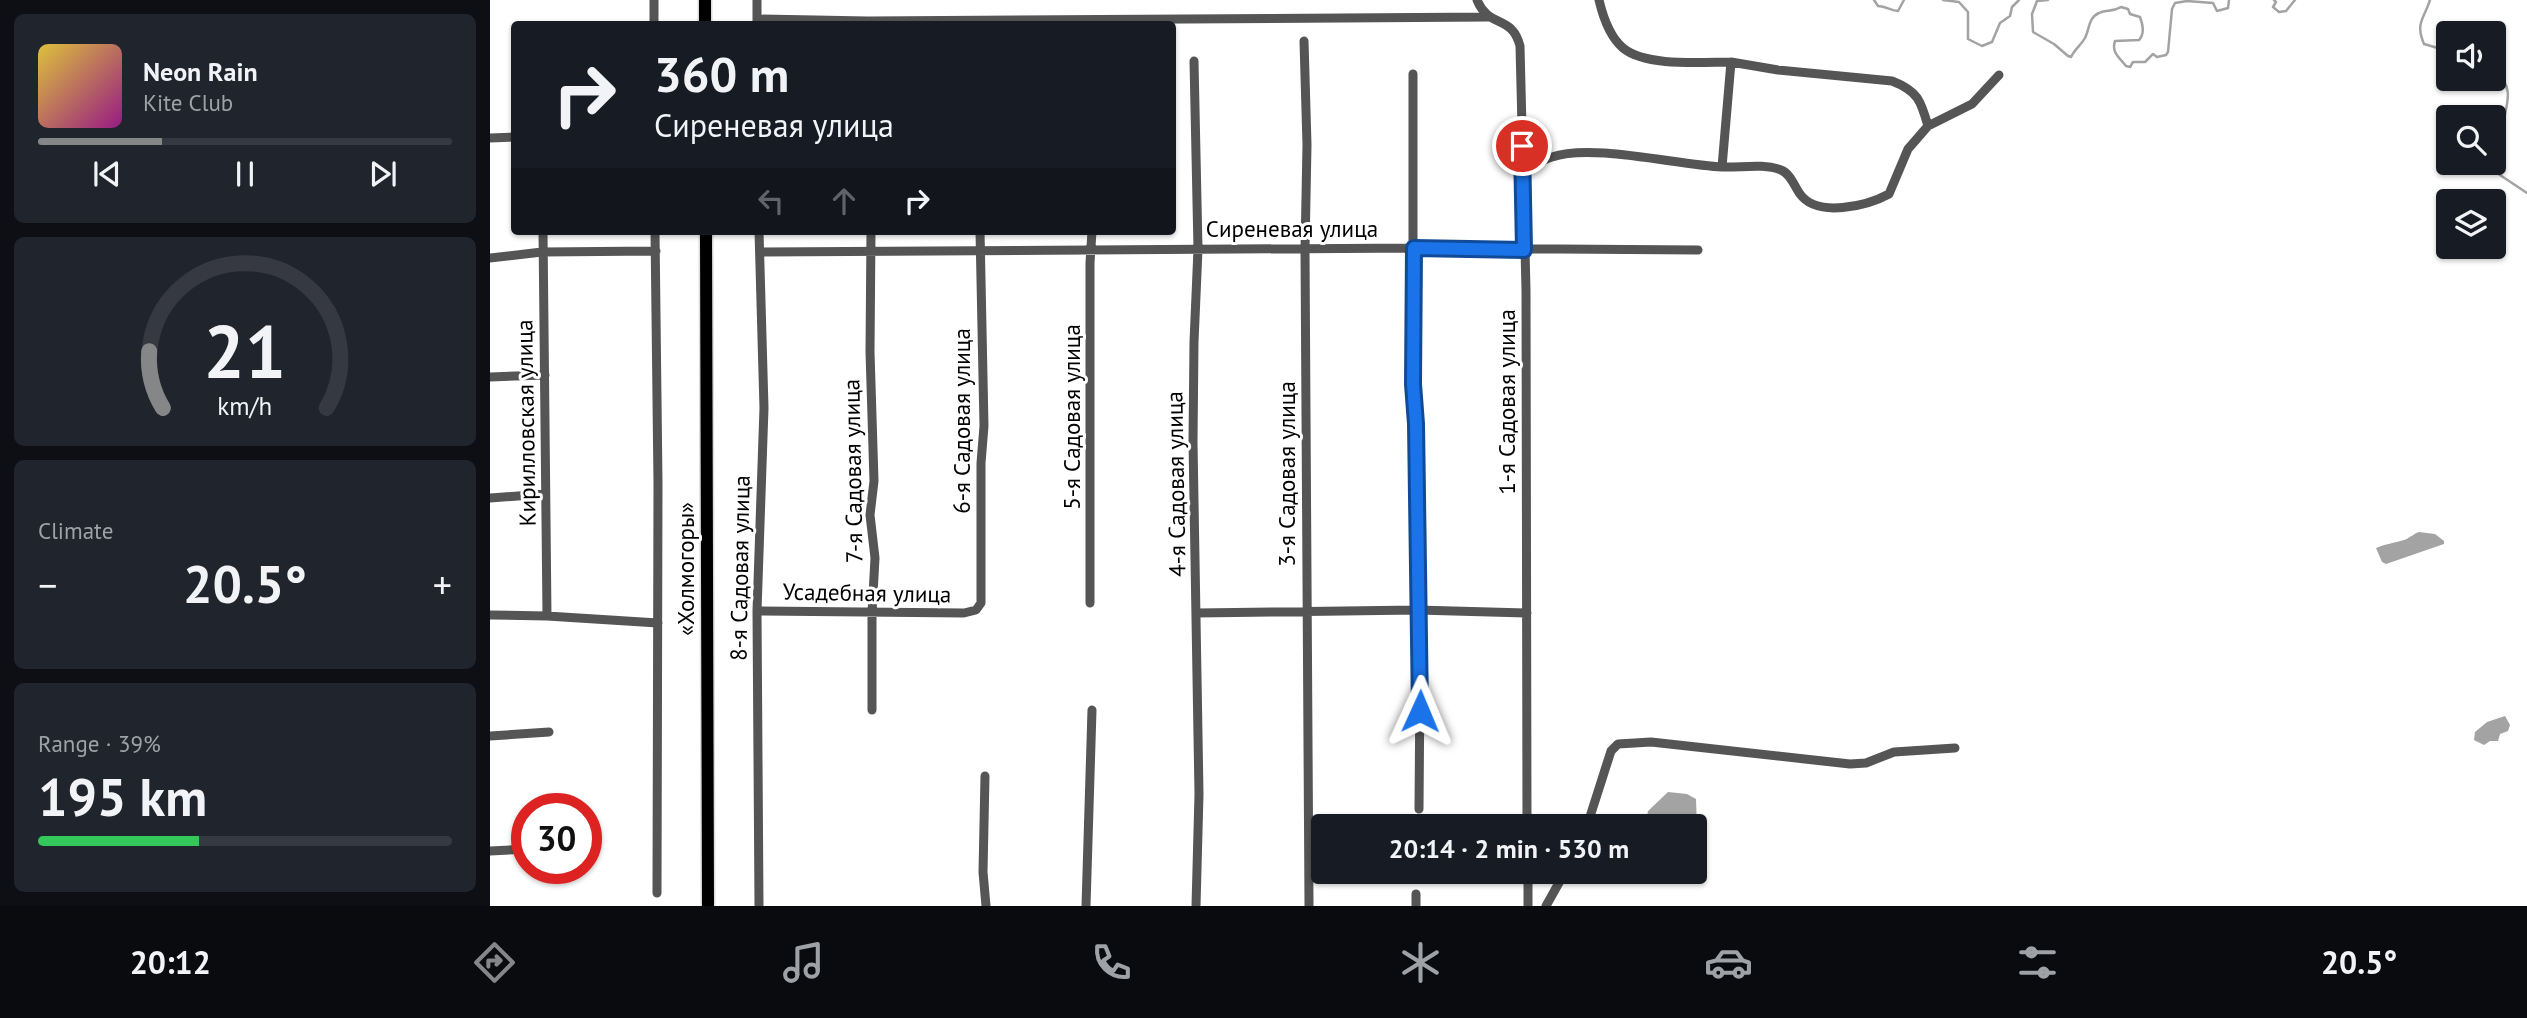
<!DOCTYPE html>
<html lang="en">
<head>
<meta charset="utf-8">
<style>
	:root { --surface:#171b24; --page:#20242c; --text:#f1f3f6; --muted:#9ea1a6; --line:#363941; --accent:#858687 }
	body { margin:0; font-family:"PT Sans",sans-serif; background:var(--page); color:var(--text); height:100vh; display:flex; flex-direction:column; font-size:26px; white-space:nowrap }
	* { box-sizing:border-box; margin:0 }
	p { font-size:23px; color:var(--muted) }
	.icon { flex:none; width:38px; height:38px; fill:none; stroke:currentColor; stroke-width:2; stroke-linecap:round; stroke-linejoin:round }
	.map { position:relative; flex:1; overflow:hidden }
	.details { display:flex; flex-direction:column; gap:14px; padding:14px; background:#0d0f14; width:490px }
	.details>* { flex:none }
	.hud { position:absolute; left:21px; top:21px; width:665px; height:214px; border-radius:7px; box-shadow:0 2px 5px #0004; background:#171b24; color:var(--text); overflow:hidden }
	.tools { position:absolute; left:1946px; top:21px; display:grid; gap:14px }
	.tools a { display:grid; place-items:center; width:70px; height:70px; border-radius:7px; background:var(--surface); box-shadow:0 2px 5px #0004; font-size:35px }
	.speed { position:absolute; left:21px; top:793px; display:flex; gap:14px; font-size:35px; font-weight:700; text-align:center }
	.speed>* { display:grid; place-content:center; width:91px; height:91px; border-radius:50%; background:var(--surface); box-shadow:0 2px 5px #0004; line-height:1 }
	.speed .limit { border:10px solid #d22; background:#fff; color:#111 }
	.pin { position:absolute; display:grid; place-items:center; width:60px; height:60px; color:#fff; margin:-30px; border:4px solid #fff; border-radius:50%; box-shadow:0 2px 7px #0007 }
	.me { position:absolute; width:77px; margin:-38px; rotate:1deg; stroke-linejoin:round; filter:drop-shadow(0 0 5px #0008) }
	.turn { display:flex; align-items:center; gap:24px; height:147px; padding:0 28px; font-size:32px }
	.turn .icon { width:91px; height:91px; stroke-width:2.5 }
	.turn b { display:block; font-size:49px; line-height:60px }
	.lanes { display:flex; align-items:center; height:66px; padding:0 28px; background:#0003; justify-content:center; gap:35px; direction:ltr }
	.lanes .off { opacity:.35 }
	.big { font-size:52px; font-weight:700; line-height:1.1 }
	.details .card { flex:1; display:flex; flex-direction:column; justify-content:center; gap:10px; min-width:0; padding:0 24px; border-radius:10px; background:var(--page) }
	.details .dial { align-items:center; gap:0 }
	.dial svg { height:182px; overflow:visible; fill:none; stroke:var(--line); stroke-width:7; stroke-linecap:round; text-anchor:middle }
	.dial text { fill:var(--text); stroke:none }
	.song { display:flex; align-items:center; gap:21px }
	.cover { width:84px; height:84px; border-radius:10px; background:linear-gradient(135deg,hsl(50 70% 55%),hsl(310 70% 35%)) }
	.played { height:7px; border-radius:4px; background:linear-gradient(90deg,var(--accent) 30%,var(--line) 30%) }
	.keys { display:flex; justify-content:space-around; direction:ltr }
	.heat { display:flex; justify-content:space-between; align-items:center; font-size:38px; direction:ltr }
	.charge { height:10px; border-radius:5px; background:linear-gradient(90deg,#34c759 39%,var(--line) 0) }
	.trip { position:absolute; left:821px; top:814px; width:396px; height:70px; border-radius:7px; background:var(--surface); box-shadow:0 2px 5px #0004; font-weight:700; line-height:70px; text-align:center }
	.tab-bar { display:flex; height:112px; justify-content:space-around; align-items:center; background:#090b0e; color:var(--muted) }
	.tab-bar .icon { width:49px; height:49px }
	.tab-bar .on { color:var(--accent) }
	.tab-bar b { font-size:32px; color:var(--text) }
	main { display:flex; flex:1; min-height:0 }
	.map>svg:first-child { display:block }
</style>
</head>
<body>
<main>
<section class="details">
<div class="card">
<div class="song"><i class="cover"></i><div><b>Neon Rain</b><p>Kite Club</p></div></div>
<div class="played"></div>
<div class="keys"><svg class="icon" aria-label="previous" viewBox="0 0 24 24"><path d="M18 5L8 12l10 7zM5 5v14"/></svg><svg class="icon" aria-label="pause" viewBox="0 0 24 24"><path d="M8 5v14M16 5v14"/></svg><svg class="icon" aria-label="next" viewBox="0 0 24 24"><path d="M6 5l10 7-10 7zM19 5v14"/></svg></div>
</div>
<div class="card dial"><svg viewBox="0 0 100 80">
<path d="M14 69A42 42 0 1 1 86 69"/>
<path d="M14 69A42 42 0 0 1 8 44" stroke="#858687"/>
<text x="50" y="56" font-size="32" font-weight="700">21</text>
<text x="50" y="72" font-size="11">km/h</text>
</svg></div>
<div class="card"><p>Climate</p>
<div class="heat"><a>−</a><b class="big">20.5°</b><a>+</a></div>
</div>
<div class="card"><p>Range · 39%</p><b class="big">195 km</b><div class="charge"></div></div>
</section>
<div class="map">
<svg width="2037" height="906" viewBox="0 0 2037 906">
	<rect width="100%" height="100%" fill="#fff"/>
	<!-- water -->
	<path fill="#a3a3a3" d="M1929 532 1945 534 1954 541V544L1896 564 1892 562 1886 548C1895 544 1904 543 1914 540 1920 538 1923 534 1929 532Z
		M2015 716 2020 725 2018 731 2010 734 2008 741H2000L1994 745 1984 740 1985 732 1997 722Z
		M1178 792 1197 794 1206 799 1207 828 1204 835V826H1155L1158 811Z"/>
	<g fill="none" stroke-linecap="round" stroke-linejoin="round">
		<!-- stream -->
		<path stroke="#a3a3a3" stroke-width="2.5" d="M1384 0 1388 6C1396 6 1401 11 1408 11L1414 0
			M1453 0 1469 2 1478 12V39L1492 46 1502 42 1510 23 1520 16 1522 7 1529 0
			M1558 0 1547 1 1542 14 1543 32 1564 44 1578 56 1581 57C1585 49 1591 45 1595 38 1600 28 1598 18 1609 13 1617 9 1621 13 1631 7L1638 9 1640 14 1650 17C1653 25 1655 34 1649 40L1625 41C1621 53 1630 58 1636 66L1640 67 1643 62H1655L1663 54 1667 57 1676 55 1678 52 1682 9 1685 3 1697 1 1723 3 1727 11 1738 8 1739 0
			M1784 0 1786 2 1783 7 1789 12 1796 11 1805 0
			M1940 0C1934 19 1925 23 1934 44L1958 51
			M2004 70C2024 86 2018 101 2013 123L2006 127 2004 133
			M2004 155 2007 173 2037 193"/>
		<!-- highway casing -->
		<g stroke="#dbdbdb" stroke-width="15">
			<path id="highway" d="M215 24V0
				M216 231 218 906"/>
		</g>
		<!-- minor -->
		<path stroke="#555" stroke-width="9" d="M164 0V24
			M987 0C999 29 1022 14 1030 46L1036 290 1037 826
			M1109 0C1113 17 1120 37 1133 48 1156 67 1212 62 1241 62
			M267 19 378 21 999 17
			M267 23V0
			M814 41 817 145 815 249 819 906
			M704 61 708 249 704 342 703 442 709 794 706 906
			M923 74V384L926 424 930 682 929 809
			M0 138 24 137
			M1232 167 1241 62 1288 70 1402 81C1428 91 1431 101 1438 126
			M1033 171C1043 166 1052 160 1062 157 1101 143 1188 165 1232 167 1250 168 1273 163 1291 170 1301 174 1304 186 1310 194 1327 218 1377 206 1399 194L1418 149 1438 126 1482 104 1509 75
			M53 231 57 616
			M165 231 168 483 167 893
			M381 231 380 352 384 481 380 515 385 558 382 613V710
			M270 252 924 248 1208 250
			M0 258 52 252 166 251
			M0 377 55 375
			M0 498 55 494
			M600 603V263L602 231
			M267 611 474 613 486 610 491 603V463L494 426 490 231
			M707 613 927 610 1037 613
			M0 615 57 616 168 623
			M0 736 59 732
			M495 776 493 872 496 906
			M1097 826 1121 751 1128 744 1161 742 1360 764 1376 763 1404 752 1465 748
			M0 851 37 849
			M1038 872V906
			M269 906 267 611 274 408 269 231
			M596 906 602 710
			M926 906V894
			M1056 906 1075 872"/>
		<!-- highway -->
		<use href="#highway" stroke="#000" stroke-width="12"/>
	</g>
	<g fill="none" stroke-linecap="round" stroke-linejoin="round">
		<!-- route casing -->
		<g stroke="#114b97" stroke-width="18">
			<path id="route" d="M930 711 926 424 923 384 924 248 1034 250 1032 146"/>
		</g>
		<!-- route -->
		<use href="#route" stroke="#1a73e8" stroke-width="12"/>
	</g>
	<g text-anchor="middle" stroke-width="6" stroke-linejoin="round" paint-order="stroke">
		<!-- street labels -->
		<g font-size="23" fill="#000" stroke="#fff">
			<text x="802" y="237">Сиреневая улица</text>
			<text transform="translate(1017 402) rotate(-90)" y="8">1-я Садовая улица</text>
			<text transform="translate(582 417) rotate(-90)" y="8">5-я Садовая улица</text>
			<text transform="translate(472 421) rotate(-90)" y="8">6-я Садовая улица</text>
			<text transform="translate(36 423) rotate(-91)" y="8">Кирилловская улица</text>
			<text transform="translate(363 471) rotate(-91)" y="8">7-я Садовая улица</text>
			<text transform="translate(797 474) rotate(-90)" y="8">3-я Садовая улица</text>
			<text transform="translate(686 484) rotate(-91)" y="8">4-я Садовая улица</text>
			<text transform="translate(250 568) rotate(-89)" y="8">8-я Садовая улица</text>
			<text transform="translate(196 569) rotate(-90)" y="8">«Холмогоры»</text>
			<text transform="translate(377 593) rotate(1)" y="8">Усадебная улица</text>
		</g>
	</g>
</svg>
<div class="tools">
<a><svg class="icon" aria-label="sound" viewBox="0 0 24 24"><path d="M4 9h4l5-4v14l-5-4H4zM17 9q2 3 0 6"/></svg></a>
<a><svg class="icon" aria-label="search" viewBox="0 0 24 24"><circle cx="10" cy="10" r="6"/><path d="M15 15l6 6"/></svg></a>
<a><svg class="icon" aria-label="layers" viewBox="0 0 24 24"><path d="M12 4l9 5-9 5-9-5zM3 14l9 5 9-5"/></svg></a>
</div>
<div class="speed"><div class="limit">30</div></div>
<div class="pin" style="left:1032px;top:146px;background:#d93025"><svg class="icon" aria-label="arrive" viewBox="0 0 24 24"><path d="M6 21V4h12l-3 4 3 4H6"/></svg></div>
<svg class="me" style="left:930px;top:711px" viewBox="-20 -20 40 40"><path d="M0-17L14 15 0 8-14 15z" fill="#1a73e8" stroke="#fff" stroke-width="4"/></svg>
<div class="trip">20:14 · 2 min · 530 m</div>
<div class="hud">
<div class="turn"><svg class="icon" aria-label="right" viewBox="0 0 24 24"><path d="M7 20v-9h11M14 6l5 5-5 5"/></svg><div><b>360 m</b>Сиреневая улица</div></div>
<div class="lanes"><svg class="icon off" aria-label="left" viewBox="0 0 24 24"><path d="M17 20v-9H6M10 6l-5 5 5 5"/></svg><svg class="icon off" aria-label="ahead" viewBox="0 0 24 24"><path d="M12 20V5M6 11l6-6 6 6"/></svg><svg class="icon" aria-label="right" viewBox="0 0 24 24"><path d="M7 20v-9h11M14 6l5 5-5 5"/></svg></div>
</div>
</div>
</main>
<nav class="tab-bar">
<b>20:12</b>
<svg class="icon on" aria-label="directions" viewBox="0 0 24 24"><path d="M12 3l9 9-9 9-9-9zM9 14v-3h6M13 9l2 2-2 2"/></svg>
<svg class="icon" aria-label="music" viewBox="0 0 24 24"><path d="M9 18V5l10-2v13"/><circle cx="6" cy="18" r="3"/><circle cx="16" cy="16" r="3"/></svg>
<svg class="icon" aria-label="phone" viewBox="0 0 24 24"><path d="M5 4h4l2 5-3 2q2 4 5 5l2-3 5 2v4C11 20 4 13 5 4z"/></svg>
<svg class="icon" aria-label="climate" viewBox="0 0 24 24"><path d="M12 3v18M4 7l16 10M4 17L20 7"/></svg>
<svg class="icon" aria-label="car" viewBox="0 0 24 24"><path d="M5 17H2v-5l4-1 3-4h7l3 4 3 1v5h-3M9 17h6M6 11h13"/><circle cx="7" cy="17" r="2"/><circle cx="17" cy="17" r="2"/></svg>
<svg class="icon" aria-label="filters" viewBox="0 0 24 24"><path d="M4 7h16M4 17h16"/><circle cx="9" cy="7" r="2"/><circle cx="15" cy="17" r="2"/></svg>
<b>20.5°</b>
</nav>
</body>
</html>
